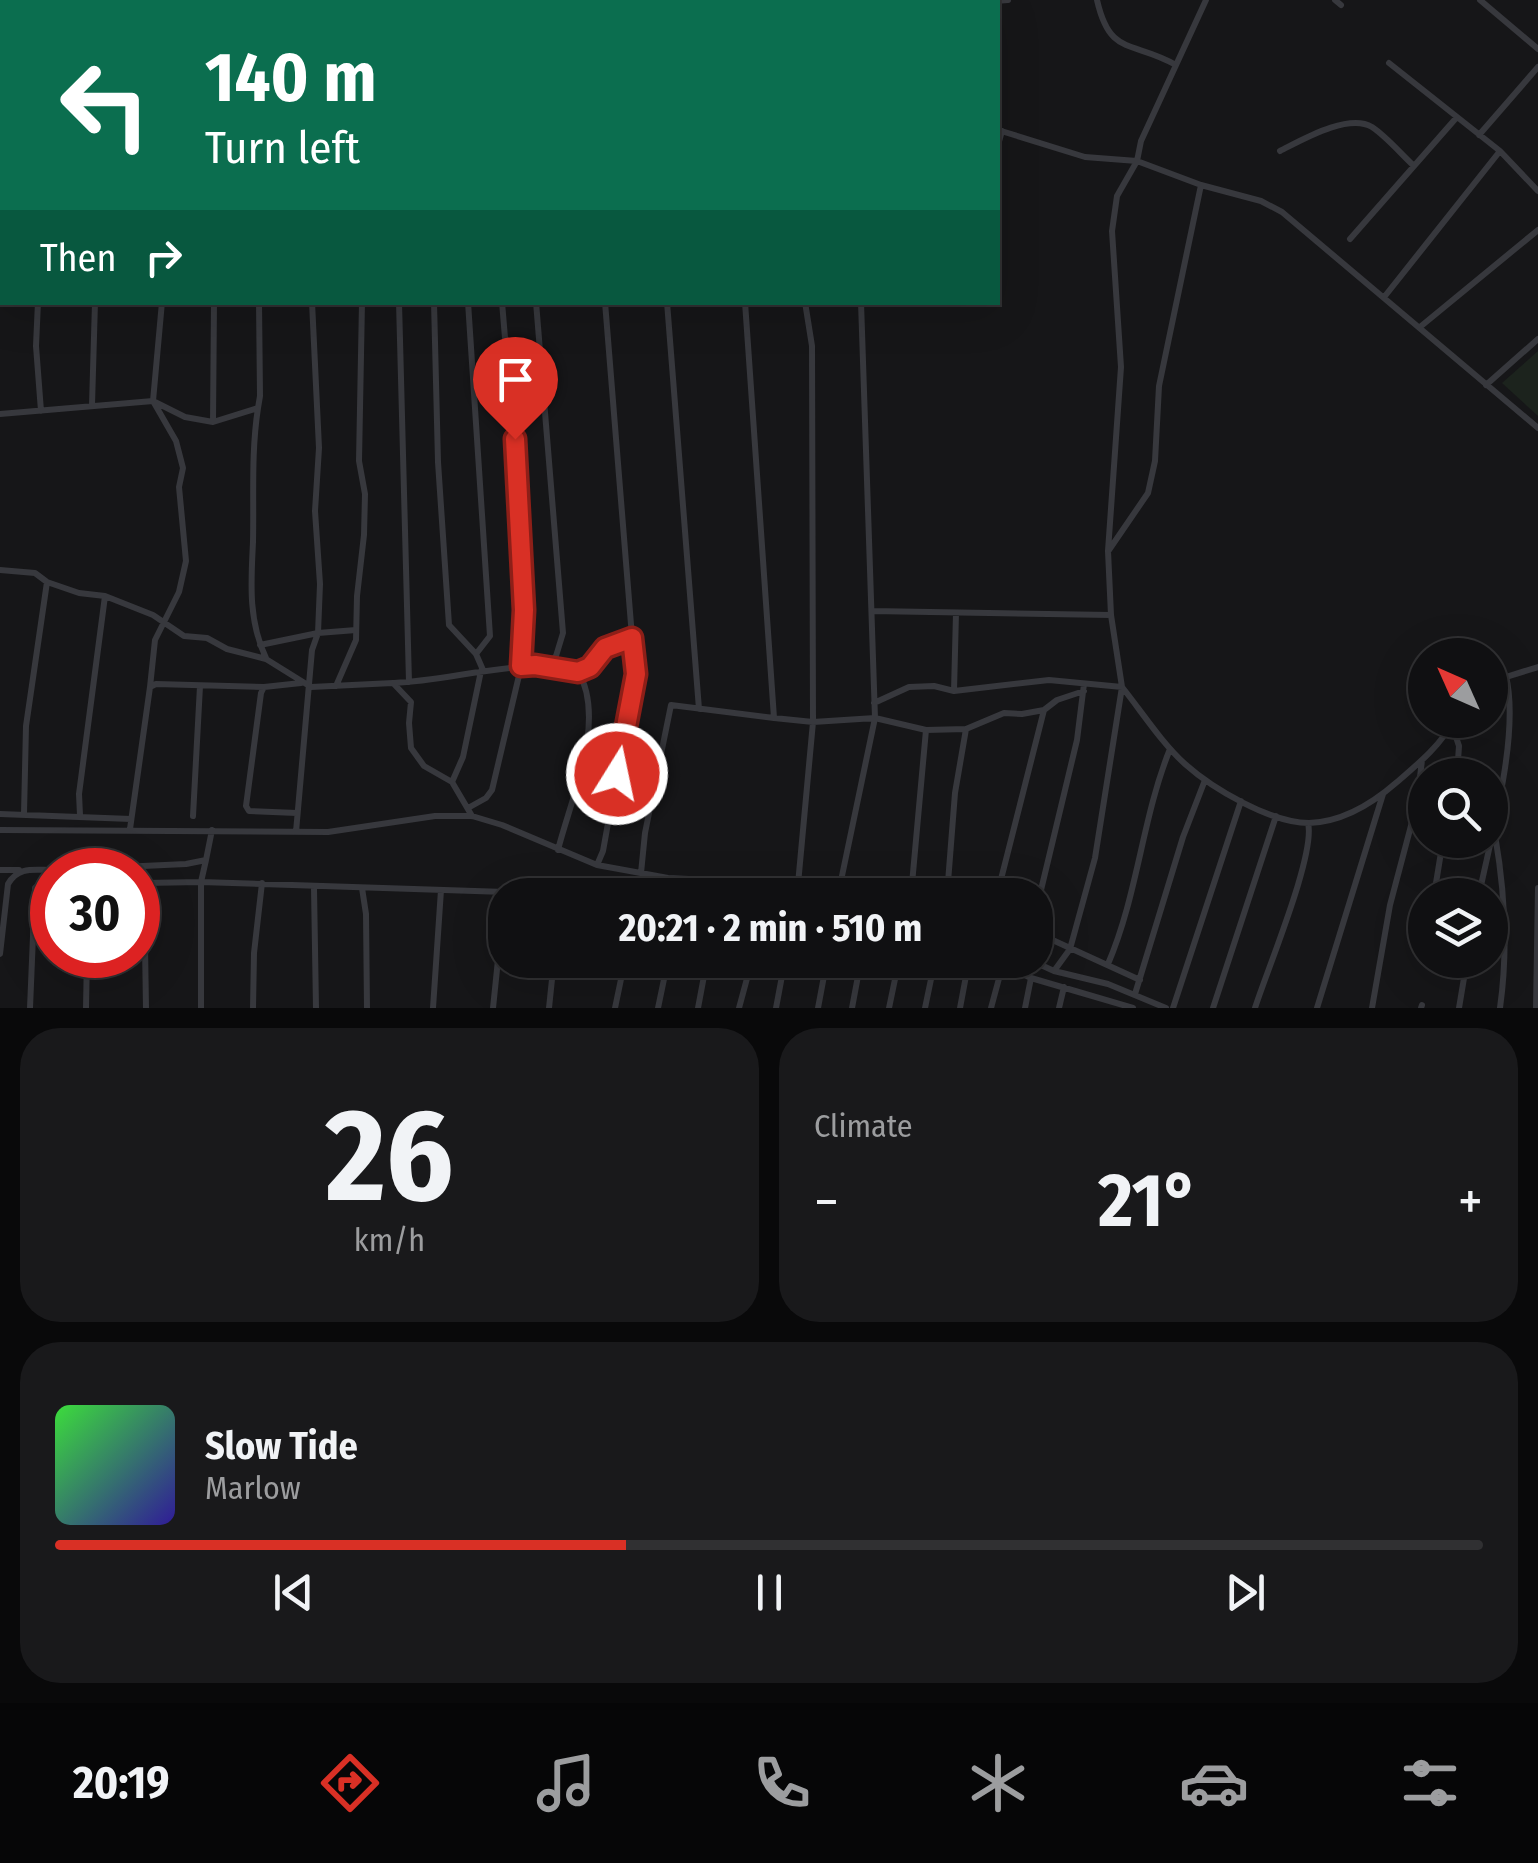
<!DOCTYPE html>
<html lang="en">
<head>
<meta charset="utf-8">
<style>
	:root { --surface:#101012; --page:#19191b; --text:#f1f3f6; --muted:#9c9d9f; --line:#303032; --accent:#d93025 }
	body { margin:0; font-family:"Fira Sans Condensed",sans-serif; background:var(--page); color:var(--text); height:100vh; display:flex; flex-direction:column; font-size:38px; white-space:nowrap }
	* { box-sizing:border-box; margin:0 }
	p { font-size:32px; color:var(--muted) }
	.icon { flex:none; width:55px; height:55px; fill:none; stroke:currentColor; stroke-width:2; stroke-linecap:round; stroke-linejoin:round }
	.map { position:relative; height:1008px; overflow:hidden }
	.side { display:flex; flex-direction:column; gap:20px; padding:20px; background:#09090a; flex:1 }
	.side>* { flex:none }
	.banner { position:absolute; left:0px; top:0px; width:1000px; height:305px; box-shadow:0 10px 40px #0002,0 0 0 2px var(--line); background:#0b6e4f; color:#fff; overflow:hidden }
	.needle { width:65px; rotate:315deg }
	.fabs { position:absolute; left:1408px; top:638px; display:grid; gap:20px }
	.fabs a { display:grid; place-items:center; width:100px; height:100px; border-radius:50%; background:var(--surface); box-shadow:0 10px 40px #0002,0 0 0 2px var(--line); font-size:50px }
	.speed { position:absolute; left:30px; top:848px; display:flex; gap:20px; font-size:50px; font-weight:700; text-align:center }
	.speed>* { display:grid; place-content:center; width:130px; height:130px; border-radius:50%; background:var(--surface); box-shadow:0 10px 40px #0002,0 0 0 2px var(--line); line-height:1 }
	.speed .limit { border:15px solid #d22; background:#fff; color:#111 }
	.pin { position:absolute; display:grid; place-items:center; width:85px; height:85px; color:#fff; margin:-102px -42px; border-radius:50% 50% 50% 0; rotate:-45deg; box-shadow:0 0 10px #0007 }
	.pin .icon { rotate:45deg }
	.me { position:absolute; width:110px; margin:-55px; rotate:10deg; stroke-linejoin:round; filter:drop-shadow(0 0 8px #0008) }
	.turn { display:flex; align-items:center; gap:35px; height:210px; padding:0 40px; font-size:45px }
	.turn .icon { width:130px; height:130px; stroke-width:2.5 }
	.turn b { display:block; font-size:70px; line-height:85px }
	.then { display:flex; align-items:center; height:95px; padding:0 40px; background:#0003; gap:20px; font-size:38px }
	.big { font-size:75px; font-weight:700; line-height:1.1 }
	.side .card { flex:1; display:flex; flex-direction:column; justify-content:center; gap:15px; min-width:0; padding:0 35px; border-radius:40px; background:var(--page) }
	.side .dial { align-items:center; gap:0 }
	.dial b { font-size:130px; line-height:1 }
	.song { display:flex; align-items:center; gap:30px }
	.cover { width:120px; height:120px; border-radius:15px; background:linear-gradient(135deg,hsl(120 70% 55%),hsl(250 70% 35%)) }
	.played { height:10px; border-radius:5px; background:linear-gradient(90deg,var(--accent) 40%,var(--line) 40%) }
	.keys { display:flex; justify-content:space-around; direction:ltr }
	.heat { display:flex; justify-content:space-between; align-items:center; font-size:55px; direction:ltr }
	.side .tiles { flex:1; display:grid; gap:20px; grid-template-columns:1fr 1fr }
	.card:last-child { grid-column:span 2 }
	.trip { position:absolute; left:488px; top:878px; width:565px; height:100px; border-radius:40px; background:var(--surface); box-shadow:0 10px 40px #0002,0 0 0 2px var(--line); font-weight:700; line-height:100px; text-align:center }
	.dock { display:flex; height:160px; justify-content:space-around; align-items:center; background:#060607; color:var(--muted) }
	.dock .icon { width:70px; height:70px }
	.dock .on { color:var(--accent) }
	.dock b { font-size:45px; color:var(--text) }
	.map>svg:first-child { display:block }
</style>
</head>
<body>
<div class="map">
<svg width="1538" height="1008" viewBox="0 0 1538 1008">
	<rect width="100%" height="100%" fill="#161618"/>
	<!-- green -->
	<path fill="#1c231d" d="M1538 351V416L1502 383Z"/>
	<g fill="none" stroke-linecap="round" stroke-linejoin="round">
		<!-- minor -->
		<path stroke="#37383d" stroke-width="6" d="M26 0V2
			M83 0V2
			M142 0V2
			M309 0V2
			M365 0V2
			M1097 0C1110 57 1132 40 1176 65
			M1206 0 1141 141 1137 161 1201 185 1261 201 1282 212 1538 428
			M1335 0 1341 5
			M1480 0 1538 49
			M197 2 198 0
			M253 2V0
			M433 2V0
			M466 2V0
			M496 2 497 0
			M526 2 527 0
			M565 2V0
			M601 2V0
			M644 2 645 0
			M679 2V0
			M724 2V0
			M781 2V0
			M822 2V0
			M863 2V0
			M907 2V0
			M954 2V0
			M982 2 1008 0
			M0 56 2 55
			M1389 63 1500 151 1538 191
			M998 130 1085 157 1137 161
			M1479 135 1538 67
			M0 140H2
			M998 145 1002 131
			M1280 151C1302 140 1348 113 1372 127 1387 137 1401 154 1414 166
			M1350 239 1457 117
			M1385 296 1500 151
			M38 302 36 346 41 411
			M399 302 409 682
			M434 302 438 462 449 625 476 654 483 670
			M468 302 490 636 476 654
			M536 302 563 633 556 656 547 666
			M667 302 699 709
			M745 302 774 718 813 722 875 718 926 730
			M1420 327 1538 230
			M1486 385 1538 339
			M92 405 95 302
			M258 408C251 453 254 496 253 542 251 582 248 620 266 658
			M0 414 153 401 185 417 213 422 258 408 260 396 259 302
			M213 422 214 302
			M1109 550 1148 493 1155 461 1159 386 1201 185
			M0 570 35 573 47 582 79 593 105 596 153 615 184 636 207 638 227 649 266 659 311 687 393 683 411 702 409 723 411 748 424 766 452 782 472 816
			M872 611 1111 615
			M260 645 318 633 356 630
			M1490 682 1538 667
			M394 683C437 681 478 670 521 667L524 610 520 517 502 302
			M336 686 356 640 357 596 364 535 365 494 359 461 362 302
			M150 687 155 640 179 592 186 561 179 487 183 468 176 441 153 401 162 302
			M954 691 956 613
			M874 703 909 687 934 686 954 691 1049 680 1122 687C1142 712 1161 742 1185 764 1213 789 1271 823 1309 823 1342 822 1373 803 1397 782 1418 764 1442 744 1454 720
			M1452 725 1459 746 1457 775
			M452 782 463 757 481 671
			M468 808 486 798 492 790 521 667 535 665 578 671 589 667 605 647 632 639
			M297 813 249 811 246 806 261 693 264 687 301 683
			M0 814 131 819
			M24 814 26 726 47 582
			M80 815 79 794 105 596
			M193 816 200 686
			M130 829 150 687 156 684 264 687
			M0 830 328 832 435 816H472L502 825 597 865 668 878 839 886 891 895
			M296 832 312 650 318 633 320 584 315 511 319 448 312 302
			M1495 835C1505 892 1508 951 1500 1008
			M558 850C571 798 607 720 578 671
			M597 865 603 851 635 674 605 302
			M0 870H19
			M57 870 186 864 206 860 212 830
			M641 873 645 833 671 705 774 718
			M1436 883 1443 840
			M314 888 316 1008
			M362 888 366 914 367 1008
			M717 895 719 881
			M797 895 813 722 812 346 805 302
			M838 895 875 718 861 302
			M911 895 926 730 966 729 1004 713 1022 714 1044 710
			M947 895 955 793 966 729
			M997 895 1044 710 1057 700 1084 691
			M1479 895C1491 836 1520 734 1506 676
			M1035 915 1077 740 1084 684
			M1035 932 1140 980
			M0 954 8 884C18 866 34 870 52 870
			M1030 960 1054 971 1108 984 1166 1008
			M1001 964 1031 978 1133 1008
			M1108 964C1138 894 1142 818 1170 749
			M1054 971 1070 949 1095 858 1122 687 1111 615 1108 551 1121 367 1112 231 1117 196 1137 161
			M1135 994 1183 837 1205 780
			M30 1008 35 888 52 875
			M86 1008 87 955
			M146 1008 144 883 201 882 206 860
			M201 1008V882L505 892H668V878
			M253 1008 254 953 262 883
			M433 1008 441 890
			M493 1008 505 892
			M549 1008 554 960
			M615 1008 625 960
			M658 1008 668 960
			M698 1008 707 960
			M739 1008 752 960
			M776 1008 785 960
			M818 1008 827 960
			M852 1008 861 960
			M889 1008 899 960
			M925 1008 935 960
			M960 1008 969 960
			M991 1008 1004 960
			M1025 1008 1031 978
			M1059 1008 1064 987
			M1173 1008 1241 801
			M1213 1008 1276 816
			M1255 1008C1267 970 1316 854 1308 823
			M1317 1008 1383 794
			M1372 1008 1390 905 1417 803 1422 760
			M1421 1008 1422 1005
			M1459 1008 1467 960
			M1536 1008 1538 888"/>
	</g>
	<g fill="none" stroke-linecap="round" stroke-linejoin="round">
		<!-- route casing -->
		<g stroke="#8d1f18" stroke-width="25">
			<path id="route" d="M515 439 524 610 521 666 535 665 578 672 590 667 605 648 632 638 636 674 617 774"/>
		</g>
		<!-- route -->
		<use href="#route" stroke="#d93025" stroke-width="18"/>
	</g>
</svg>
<div class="fabs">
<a><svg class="needle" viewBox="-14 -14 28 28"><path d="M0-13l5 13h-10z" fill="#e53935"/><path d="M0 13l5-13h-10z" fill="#9c9d9f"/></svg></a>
<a><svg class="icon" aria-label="search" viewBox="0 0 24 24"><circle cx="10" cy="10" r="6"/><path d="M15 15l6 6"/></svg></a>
<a><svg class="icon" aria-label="layers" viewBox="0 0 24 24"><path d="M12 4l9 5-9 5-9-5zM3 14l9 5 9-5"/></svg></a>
</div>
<div class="speed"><div class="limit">30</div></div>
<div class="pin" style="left:515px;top:439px;background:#d93025"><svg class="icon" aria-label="arrive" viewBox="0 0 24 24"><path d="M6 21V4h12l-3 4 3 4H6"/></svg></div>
<svg class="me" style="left:617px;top:774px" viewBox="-20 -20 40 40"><circle r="17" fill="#d93025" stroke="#fff" stroke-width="3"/><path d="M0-11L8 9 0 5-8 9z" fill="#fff"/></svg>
<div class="trip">20:21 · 2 min · 510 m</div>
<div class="banner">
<div class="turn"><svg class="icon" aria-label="left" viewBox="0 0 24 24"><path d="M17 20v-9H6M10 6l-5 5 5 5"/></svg><div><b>140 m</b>Turn left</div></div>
<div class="then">Then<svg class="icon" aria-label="right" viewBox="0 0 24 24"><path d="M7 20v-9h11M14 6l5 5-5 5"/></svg></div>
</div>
</div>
<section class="side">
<div class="tiles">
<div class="card dial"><b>26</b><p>km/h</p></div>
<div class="card"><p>Climate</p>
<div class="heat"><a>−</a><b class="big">21°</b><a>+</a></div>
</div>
<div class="card">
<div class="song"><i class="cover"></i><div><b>Slow Tide</b><p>Marlow</p></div></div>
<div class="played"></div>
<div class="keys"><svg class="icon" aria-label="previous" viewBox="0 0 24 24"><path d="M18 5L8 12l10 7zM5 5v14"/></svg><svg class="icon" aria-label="pause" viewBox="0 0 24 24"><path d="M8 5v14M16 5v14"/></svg><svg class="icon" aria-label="next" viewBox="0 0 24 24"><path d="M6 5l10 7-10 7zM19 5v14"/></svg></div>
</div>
</div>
</section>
<nav class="dock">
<b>20:19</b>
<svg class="icon on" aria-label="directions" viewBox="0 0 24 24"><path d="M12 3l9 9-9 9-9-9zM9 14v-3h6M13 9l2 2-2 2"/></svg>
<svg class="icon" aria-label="music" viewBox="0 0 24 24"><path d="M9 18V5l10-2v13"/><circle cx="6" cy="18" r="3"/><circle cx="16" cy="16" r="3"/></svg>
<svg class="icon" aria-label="phone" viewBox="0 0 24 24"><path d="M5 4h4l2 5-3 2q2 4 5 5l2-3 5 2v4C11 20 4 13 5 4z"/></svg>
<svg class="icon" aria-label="climate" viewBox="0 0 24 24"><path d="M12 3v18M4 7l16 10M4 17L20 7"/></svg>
<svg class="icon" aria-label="car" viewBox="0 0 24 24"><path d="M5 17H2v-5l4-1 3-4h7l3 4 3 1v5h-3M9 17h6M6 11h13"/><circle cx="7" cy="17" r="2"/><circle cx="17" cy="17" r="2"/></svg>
<svg class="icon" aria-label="filters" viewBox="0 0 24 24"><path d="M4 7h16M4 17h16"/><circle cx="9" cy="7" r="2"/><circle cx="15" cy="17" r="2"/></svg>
</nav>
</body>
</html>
